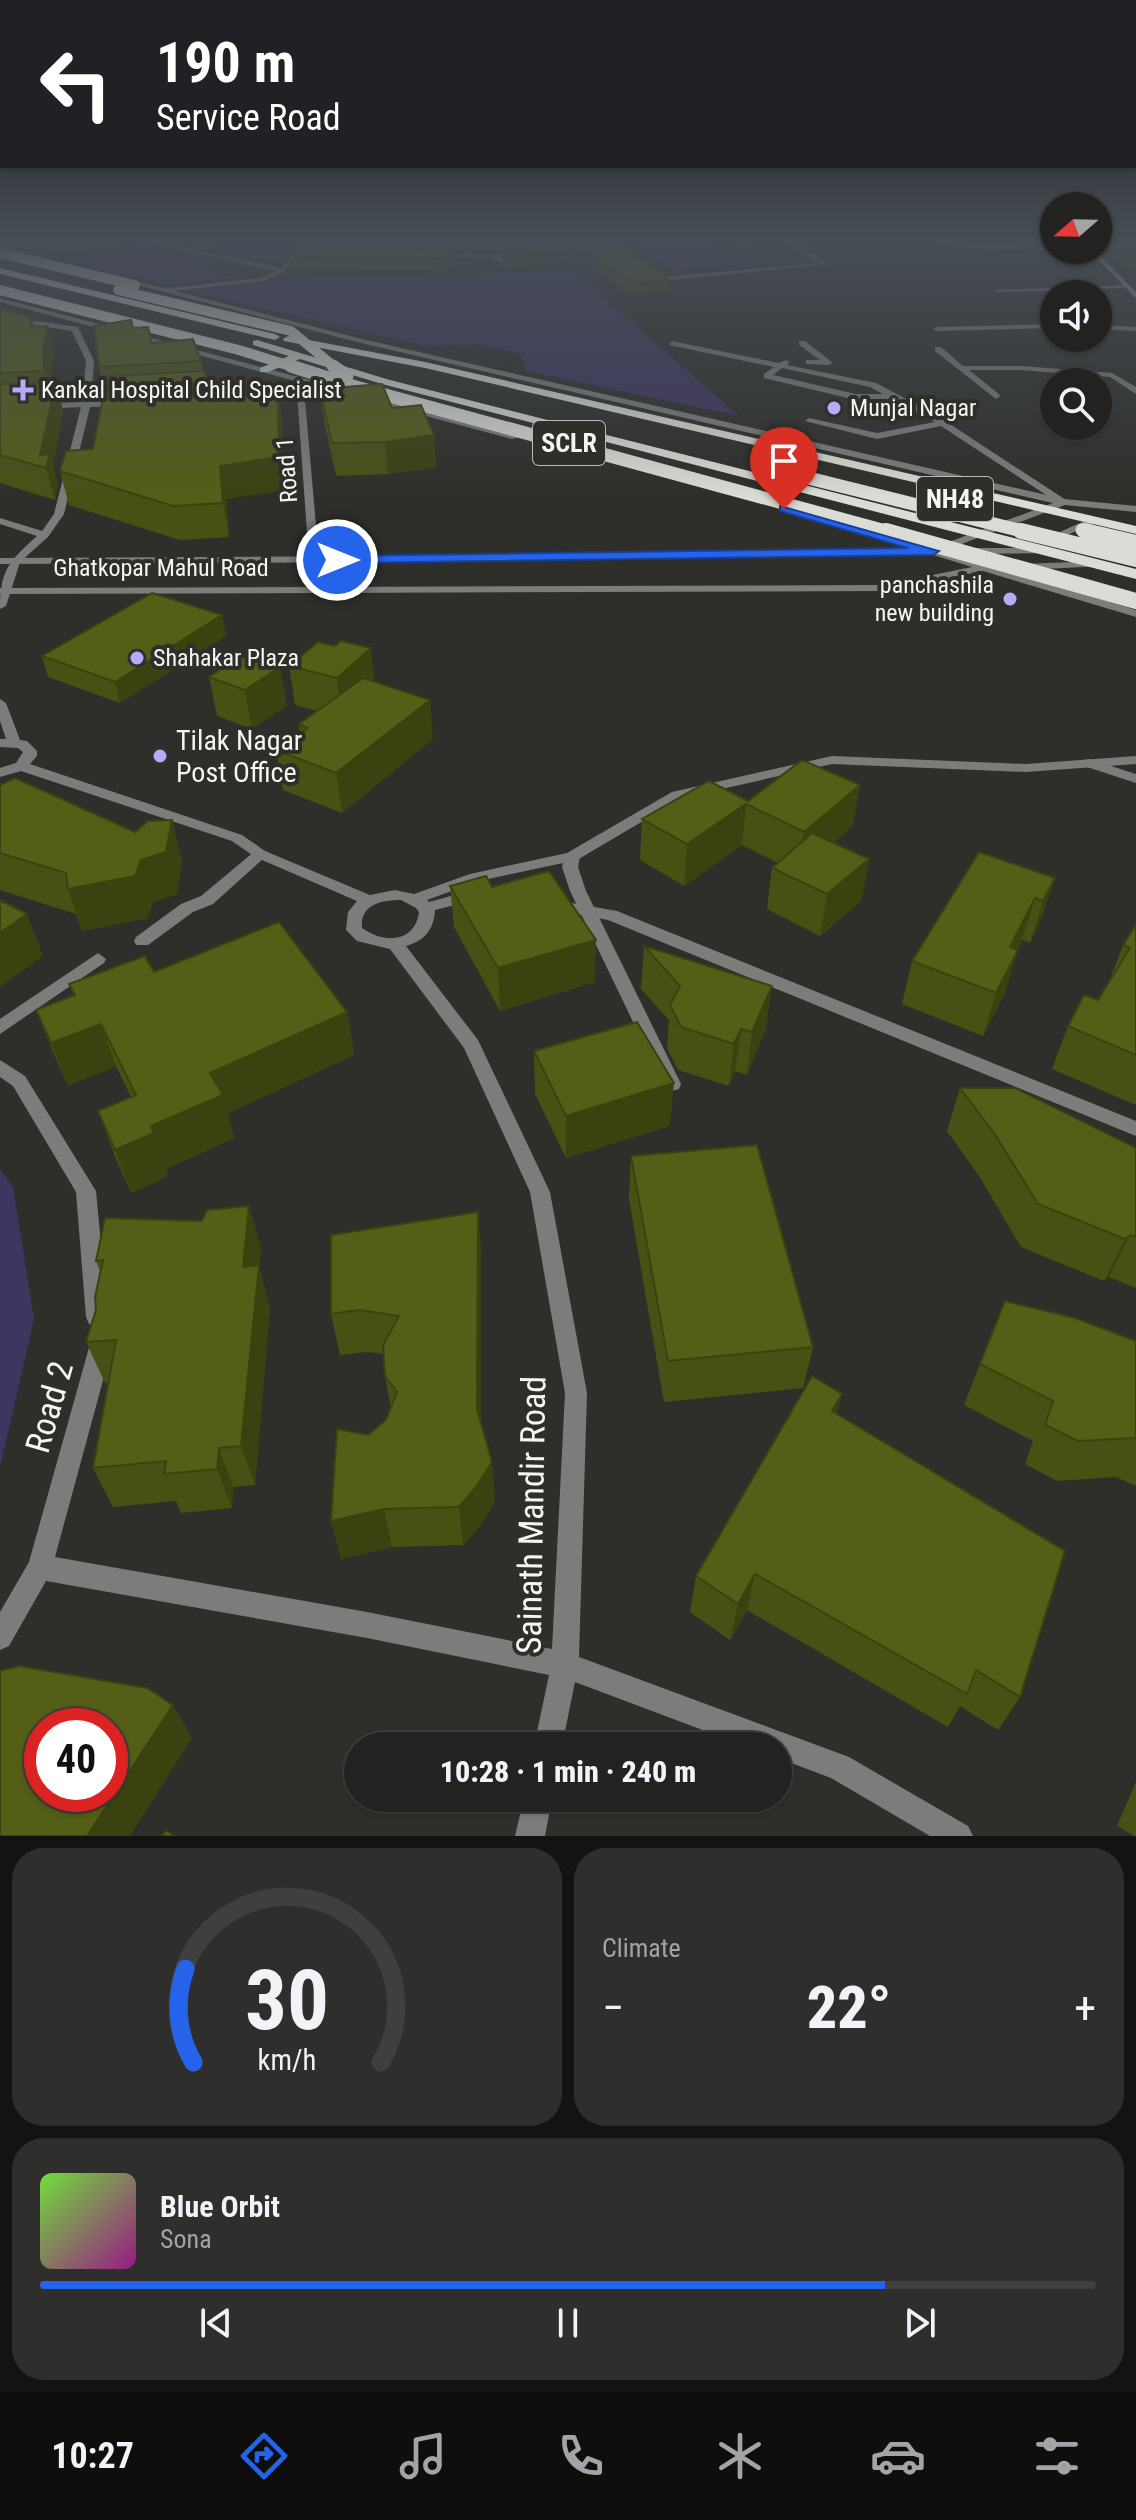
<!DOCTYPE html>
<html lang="en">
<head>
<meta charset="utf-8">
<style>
	:root { --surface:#222320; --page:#2e2f2d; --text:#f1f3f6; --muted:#a2a4a5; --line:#3f403e; --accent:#2563eb }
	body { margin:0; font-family:"Roboto Condensed",sans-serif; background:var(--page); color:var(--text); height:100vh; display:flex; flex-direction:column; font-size:30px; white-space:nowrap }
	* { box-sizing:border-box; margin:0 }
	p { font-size:26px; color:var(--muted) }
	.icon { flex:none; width:44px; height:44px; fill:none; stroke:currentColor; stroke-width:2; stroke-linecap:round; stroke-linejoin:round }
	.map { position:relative; height:1836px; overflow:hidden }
	.side { display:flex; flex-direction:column; gap:12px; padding:12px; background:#131312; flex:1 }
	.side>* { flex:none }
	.top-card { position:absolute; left:0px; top:0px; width:1136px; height:168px; box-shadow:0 2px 6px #0004,0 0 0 2px var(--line); background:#202124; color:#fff; overflow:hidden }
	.needle { width:52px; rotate:250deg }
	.controls { position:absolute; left:1040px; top:192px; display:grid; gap:16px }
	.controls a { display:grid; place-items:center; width:72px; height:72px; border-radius:50%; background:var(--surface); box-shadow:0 2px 6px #0004,0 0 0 2px var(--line); font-size:40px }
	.speed { position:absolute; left:24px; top:1708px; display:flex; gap:16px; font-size:40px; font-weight:700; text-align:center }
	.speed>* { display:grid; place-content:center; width:104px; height:104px; border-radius:50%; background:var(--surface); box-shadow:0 2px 6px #0004,0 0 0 2px var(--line); line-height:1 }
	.speed .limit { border:12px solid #d22; background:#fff; color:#111 }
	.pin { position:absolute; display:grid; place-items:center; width:68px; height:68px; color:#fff; margin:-82px -34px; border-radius:50% 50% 50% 0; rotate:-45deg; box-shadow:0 0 8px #0007 }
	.pin .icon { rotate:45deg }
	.me { position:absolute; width:88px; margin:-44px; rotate:90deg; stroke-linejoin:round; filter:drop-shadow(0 0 6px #0008) }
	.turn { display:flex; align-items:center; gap:28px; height:168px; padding:0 24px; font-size:36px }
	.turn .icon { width:104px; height:104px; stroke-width:2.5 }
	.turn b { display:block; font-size:56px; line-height:68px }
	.big { font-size:60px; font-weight:800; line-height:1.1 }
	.side .widget { flex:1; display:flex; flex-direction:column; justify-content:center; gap:12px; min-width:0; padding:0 28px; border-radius:32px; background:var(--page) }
	.side .dial { align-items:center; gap:0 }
	.dial svg { height:208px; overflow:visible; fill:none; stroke:var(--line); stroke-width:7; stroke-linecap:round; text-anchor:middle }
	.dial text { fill:var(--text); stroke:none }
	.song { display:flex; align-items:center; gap:24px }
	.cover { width:96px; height:96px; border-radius:12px; background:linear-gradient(135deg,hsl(100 70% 55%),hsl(310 70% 35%)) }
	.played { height:8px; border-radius:4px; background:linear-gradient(90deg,var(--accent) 80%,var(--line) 80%) }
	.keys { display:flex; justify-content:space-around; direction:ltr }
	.heat { display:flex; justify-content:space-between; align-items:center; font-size:44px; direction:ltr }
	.side .tiles { flex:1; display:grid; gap:12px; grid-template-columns:1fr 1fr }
	.widget:last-child { grid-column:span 2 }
	.trip { position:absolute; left:344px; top:1732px; width:448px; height:80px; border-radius:40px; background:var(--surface); box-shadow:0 2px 6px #0004,0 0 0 2px var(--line); font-weight:800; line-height:80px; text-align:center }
	.tabs { display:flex; height:128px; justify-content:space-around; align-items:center; background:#0e0e0d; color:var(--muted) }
	.tabs .icon { width:56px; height:56px }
	.tabs .current { color:var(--accent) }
	.tabs b { font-size:36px; color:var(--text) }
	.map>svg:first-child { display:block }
</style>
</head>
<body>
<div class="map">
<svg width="1136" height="1836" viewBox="0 0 1136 1836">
	<rect width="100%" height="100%" fill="#2e2f2a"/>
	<!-- green -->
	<path fill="#3e3661" d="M632 241H715L752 264 673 270Z
		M230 242 291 246H292L272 263 215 251Z
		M139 243 222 261 202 268 238 278 165 285 68 262Z
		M572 270 739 416 527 371 521 355C491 343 462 342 431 347L183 290 316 277Z
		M0 1169 13 1187 34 1319 0 1467Z"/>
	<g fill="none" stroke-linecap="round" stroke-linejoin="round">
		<!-- service -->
		<path fill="#7c7d7a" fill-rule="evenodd" d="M491 254C505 259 515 254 525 258L501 263 489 257Z
			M672 341 779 363 786 360 790 362 787 365 876 383 933 413 1069 502 1060 504 941 426 877 439 805 421 809 418 877 433 935 422 892 399 856 400 764 378V374L774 367 669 345ZM782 368 870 387 883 394H856L773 375Z
			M799 341H805L833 363 829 365 806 364V360H820L799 345Z
			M1089 759 1136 774V783L1084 766 1082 763 1084 760Z
			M260 849 265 851 268 854 265 857 213 904 193 912 148 945H136L134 941 136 937 181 904 201 896 255 851Z
			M572 852 580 857 578 867 586 891 681 1084 679 1089 672 1091 665 1089 663 1084 570 891 562 867 564 857Z
			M98 953 106 959 104 963 0 1034V1019Z"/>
		<!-- minor -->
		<path fill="#7c7d7a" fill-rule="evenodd" d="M145 241H154L281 268 306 241H312L284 271 264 281 164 292 162 289 260 278 276 271Z
			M785 241H792L829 264 662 281 646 269 651 268 663 277 819 263Z
			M931 241 1054 247 1056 250 968 248Z
			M392 243 421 244 424 246H390Z
			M435 254H515L518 256 433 257Z
			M1128 285 1126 288 996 292 993 290Z
			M0 316 78 327 94 361 91 402 122 400 126 403 122 406 90 407 64 514 48 537 20 562 6 606 0 609C0 570 9 561 37 536L0 524V518L42 531 54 514 81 407 0 411V405L82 402 86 361 72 331 0 320Z
			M1054 324V328L937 331 933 329 937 327Z
			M1098 325 1136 327V331L1098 329Z
			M935 347H941L963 366H1021L1112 373 1136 387V394L1110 377 1021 370H969L999 394 1000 396 996 399 935 351Z
			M304 388 319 560 314 563 309 560 297 393 189 401 185 398 189 395Z
			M0 699 6 703 20 740 27 741 37 751V756L30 764 242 835 265 851 370 895 395 890 414 894 470 874 567 853 672 792 832 756 1026 764 1136 756V764L1026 772 832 764 682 798 577 860 479 881 427 900 429 902 473 890 481 895 479 899 435 910C434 930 424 941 406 946L478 1040 550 1192 587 1393 579 1657 849 1757 968 1826 973 1836H930L831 1778 778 1758V1746H745L575 1682 562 1746H534L549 1675 367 1638 46 1581 9 1646 0 1650V1612L29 1562 92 1337 100 1334 108 1337 111 1351 55 1557 367 1612 552 1649 565 1393 530 1192 464 1048 390 949 357 941 346 930 348 912 357 901 255 857 232 841 21 771 0 777V768L16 763 23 752 18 748 0 747V739H6L0 721ZM401 900 416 908 419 912C415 943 384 944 362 928 360 904 382 900 401 900Z
			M555 900 617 911 1136 1121V1136L608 920 549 909 547 905Z
			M0 1060 25 1076 96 1191 108 1317 105 1324 97 1327 89 1324 86 1317 76 1192 13 1086 0 1077Z
			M524 1798H552L545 1836H515Z"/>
		<!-- tertiary -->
		<path fill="#7c7d7a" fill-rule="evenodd" d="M120 277 362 339 1064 499 1136 506V512L1065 505 943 551 1136 610V617L983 571 883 591 0 594V588L883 585 972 567 930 554 384 562 0 564V558L384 556 933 548 1053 503 361 343 118 280Z
			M0 298 518 435 520 437 512 439 0 302Z
			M1093 517 1097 518V522L1049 543 1040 541Z
			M1046 548 1050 549V553L966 554 961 551 966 548Z
			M1100 561 1105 564 1104 566 1022 570 1017 567 1022 564Z"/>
		<!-- secondary -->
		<path fill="#a8a9a5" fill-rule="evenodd" d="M1088 250H1095L1136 292V298Z"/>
		<!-- trunk -->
		<path fill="#dadcd5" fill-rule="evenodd" d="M0 268 275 334 280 337 275 340 0 274Z
			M288 336 425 362 1136 526V534L425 368 284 341 283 339Z
			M257 340 390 380 1136 569V579L382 384 300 359 268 372H260V368L289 356 253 345V341Z"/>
		<!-- trunk-bridge-far2 -->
		<path stroke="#dadcd5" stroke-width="10" d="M0 253 135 285
			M0 290 239 350 297 368
			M118 290 291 331 336 368"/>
		<!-- trunk-bridge-far1 -->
		<path stroke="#dadcd5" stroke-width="13" d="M291 366 356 387 893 533
			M333 366 347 376
			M760 466 1030 533
			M1082 530 1093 533"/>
		<!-- trunk-bridge -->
		<path stroke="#dadcd5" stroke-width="16" d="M886 531 1136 601
			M1021 531 1136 559
			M1085 531 1136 543"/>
	</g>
	<!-- wall -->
	<path fill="#485114" d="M0 241H144L143 243 128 242 75 254 27 244 12 248 0 245Z
		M168 241H219L213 245Z
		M423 241H618L668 292 629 295 591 263 578 264 573 260 509 269 502 266V254L517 251 476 252 465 246 461 252H454L455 260 448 270 291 268 290 257 413 248 417 250H426V242Z
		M733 241H783L741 245Z
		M1098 241H1136V273Z
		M0 308 32 318 34 326 54 352 50 382H56L63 411 53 465 58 485 55 500 0 483Z
		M133 328 152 343 201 361 203 371 207 379 210 397 278 391 282 422 284 490 226 499 229 537 180 540 69 505 60 471 93 449 101 405V377L99 367Z
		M320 389 392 408 434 435 436 467 388 474 336 476 324 420Z
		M222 615 226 636 120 703 48 677 42 656Z
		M289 666 375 682 433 739 342 813 283 790 276 750 300 733 299 724 318 711 295 705Z
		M209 677 287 705 252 729 217 716Z
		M0 785 135 832 172 820 182 861 177 894 153 902 147 918 82 931 76 914 0 890Z
		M748 801 853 826 833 843 869 859 861 901 820 936 767 909 772 868 778 863 742 845 684 886 640 860 642 819Z
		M1055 878 1041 919 1030 943 1022 940 1017 950 1005 992 983 1036 902 1004 912 961Z
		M450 886 492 887 595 982 500 1011 454 927Z
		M1136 925V1105L1052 1069 1068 1026 1098 1000 1109 982 1123 945Z
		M644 946 766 1028 747 1075 735 1071 729 1086 678 1070 667 1048 669 1020 641 989Z
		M154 972 347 1012 354 1055 228 1113 234 1138 166 1169 168 1176 131 1193 114 1154 98 1111 131 1097 116 1066 68 1086 53 1052 36 1010 74 996 69 984Z
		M534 1051 670 1126 566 1158 535 1094Z
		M960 1088 1136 1148V1288L1109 1277 1104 1281 1021 1247 979 1176 947 1131Z
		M631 1156 813 1347 803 1388 664 1402 629 1199Z
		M249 1206 261 1249 259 1267 270 1307 255 1485 233 1487 232 1508 181 1513 176 1501 113 1507 93 1468 109 1383H105L86 1342 96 1310 100 1271 96 1261 202 1221Z
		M478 1212 481 1254V1423L495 1501 480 1526 463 1545 392 1547 341 1559 331 1521 368 1435 386 1420 391 1408 385 1376 384 1354 367 1352 340 1355 331 1314Z
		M1005 1301 1136 1341V1486L1116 1477 1057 1481 1025 1464 1033 1441 964 1405Z
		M836 1414 1020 1697 998 1730 960 1706 948 1727 747 1610 730 1640 690 1612 696 1576Z
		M1136 1782V1836H1134L1117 1826Z"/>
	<!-- shaded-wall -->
	<path fill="#3b4210" d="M10 241H26L27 244 12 248Z
		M84 241H128V242L75 254 73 243Z
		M460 241H464L465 246 461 252Z
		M742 241H783L741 245Z
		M573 248V260L509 269V258Z
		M454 250 455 260 448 270 447 259Z
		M591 252V263L578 264V253Z
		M669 280 668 292 629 295 630 283Z
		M47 326 54 352 50 378 51 399 44 371 43 350Z
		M207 379 212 409 176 421 170 390Z
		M56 382 63 411 53 465 58 485 55 500 46 468 40 455Z
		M278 391 282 422 284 490 226 499 229 537 223 503 220 466Z
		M434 435 436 467 388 474 385 442Z
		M222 615 226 636 120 703 115 682Z
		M371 648 375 686 342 717 337 678Z
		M280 667 287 705 252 729 245 690Z
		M430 700 433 739 342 813 336 773Z
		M860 785 853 826 797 873 804 832Z
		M746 804 742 845 684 886 687 844Z
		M172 820 182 861 177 894 153 902 147 918 82 931 68 889 141 860Z
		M869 859 861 901 820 936 827 894Z
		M1055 878 1041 919 1030 943 1043 901Z
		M1035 898 1022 940 997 989 1010 947Z
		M27 914 43 956 0 987V933Z
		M596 940 595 982 500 1011 498 968Z
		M1018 950 1005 992 983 1036 996 993Z
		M772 986 766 1028 747 1075 752 1032Z
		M347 1012 354 1055 228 1113 234 1138 166 1169 168 1176 131 1193 115 1150 151 1126 210 1073Z
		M101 1024 116 1066 68 1086 51 1043Z
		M741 1029 735 1071 729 1086 734 1044Z
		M674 1083 670 1126 566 1158V1116Z
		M249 1206 261 1249 259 1267 270 1307 255 1485 241 1446 243 1267Z
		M478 1212 481 1254V1449L477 1409Z
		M1130 1235 1109 1277 1104 1281 1125 1239Z
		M842 1394 831 1434 832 1411Z
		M219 1448 233 1487 232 1508 217 1469Z
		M492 1462 495 1501 480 1526 463 1545 459 1507Z
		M384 1509 392 1547 341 1559 331 1521Z
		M755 1574 747 1610 730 1640 738 1604Z
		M173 1705 192 1738 130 1836H87Z"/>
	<!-- building -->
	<path fill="#545e17" stroke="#3b4210" stroke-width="2" fill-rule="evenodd" d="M61 241H84L73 243Z
		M306 241H413L411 246 417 250H454L447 259 290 257Z
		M539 241H618L669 280 630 283 591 252 578 253 573 248 509 258 502 254 544 246Z
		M1125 241H1136V249Z
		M0 308 32 318 31 327 47 326 43 350 44 371 0 373Z
		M131 320 133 328 148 327 152 343 193 339 201 361 99 367 94 326Z
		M204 371 207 379 170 390 172 400 278 391 279 457 220 466 223 503 173 506 60 471 66 451 93 449 103 398H100L99 377Z
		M56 382 40 455 50 454 46 468 0 455V384Z
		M382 384 392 408 421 405 434 435 385 442 332 443 320 389Z
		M152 593 222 615 115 682 42 656Z
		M341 641 371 648 337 678 289 666 318 642 335 646Z
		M244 654 280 667 245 690 209 677Z
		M363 678 430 700 336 773 276 750 308 728 299 724Z
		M802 760 860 785 804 832 746 804 687 844 642 819 709 781 748 801Z
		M15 778 135 832 148 821 172 820 166 852 141 860 135 876 68 889 66 873 0 853V785Z
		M812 833 869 859 827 894 772 868Z
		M979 852 1055 878 1043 901 1035 898 1010 947 1018 950 996 993 912 961Z
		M549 871 596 940 498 968 450 886 486 876 492 887Z
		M0 900 27 914 0 933Z
		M279 922 347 1012 210 1073 223 1095 151 1126 154 1133 115 1150 98 1111 136 1095 101 1024 51 1043 36 1010 75 995 69 984 145 956 154 972Z
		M1136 925V1055L1068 1026 1084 995 1098 1000 1130 948 1123 945Z
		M644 946 772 986 752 1032 741 1029 734 1044 681 1027 670 1005 680 986Z
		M637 1022 674 1083 566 1116 534 1051Z
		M960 1088H1015L1136 1148V1237L1130 1235 1125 1239 1038 1204 994 1133Z
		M757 1145 813 1347 668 1361 631 1156Z
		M249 1206 243 1267 259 1265 241 1446 219 1448 217 1469 164 1474 166 1461 93 1468 116 1340 86 1342 96 1310 95 1297 103 1260 96 1261 105 1218 202 1221 207 1210Z
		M478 1212 477 1409 492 1462 476 1487 459 1507 384 1509 331 1521 337 1429 368 1435 386 1420 397 1392 385 1376 383 1345 399 1316 359 1310 331 1314V1235Z
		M1005 1301 1075 1318 1136 1341V1438L1078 1441 1045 1425 1053 1401 980 1364Z
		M812 1376 842 1394 832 1411 1065 1551 1020 1697 976 1670 967 1694 755 1574 738 1604 696 1576Z
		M19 1666 147 1688 173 1705 87 1836H0V1671ZM42 1726H110V1794H42Z
		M166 1830 175 1836H162Z"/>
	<!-- sky -->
	<linearGradient id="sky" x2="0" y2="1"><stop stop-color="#191a17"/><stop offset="0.48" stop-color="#464d55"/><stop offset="1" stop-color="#464d55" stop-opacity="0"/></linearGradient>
	<rect width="1136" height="498" fill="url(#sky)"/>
	<!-- route -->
	<path fill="#2563eb" stroke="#184099" stroke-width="2" d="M780 506 939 551 933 555 337 563 331 560 337 556 908 548 780 511Z"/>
	<!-- markers -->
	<g fill="#b7abf8" stroke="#2e2f2a" stroke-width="3">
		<path d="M19 378h8v8h8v8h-8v8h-8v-8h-8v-8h8z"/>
		<circle cx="834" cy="408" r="8"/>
		<circle cx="1010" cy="599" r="8"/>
		<circle cx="137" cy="658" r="8"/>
		<circle cx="160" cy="756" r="8"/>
	</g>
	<g text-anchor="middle" stroke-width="8" stroke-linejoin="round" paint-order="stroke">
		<!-- far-poi labels -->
		<g font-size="24" fill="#f5f5f2" stroke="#2e2f2a" text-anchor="start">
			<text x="41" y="398">Kankal Hospital Child Specialist</text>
			<text x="850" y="416">Munjal Nagar</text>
			<text x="994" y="593" text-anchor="end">panchashila<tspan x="994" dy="28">new building</tspan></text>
			<text x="153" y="666">Shahakar Plaza</text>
		</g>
		<!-- far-street labels -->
		<g font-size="24" fill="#f5f5f2" stroke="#2e2f2a">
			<text transform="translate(287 470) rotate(-94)" y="8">Road 1</text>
			<text x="161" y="576">Ghatkopar Mahul Road</text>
		</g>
		<!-- shield labels -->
		<g fill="#2e2f2a" stroke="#b9bab6" stroke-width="2">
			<rect x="533" y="421" width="72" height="44" rx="6"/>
			<rect x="917" y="477" width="76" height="44" rx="6"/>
		</g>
		<g font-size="26" font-weight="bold" fill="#f5f5f2">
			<text x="569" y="452">SCLR</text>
			<text x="955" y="508">NH48</text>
		</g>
		<!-- poi labels -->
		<g font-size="28" fill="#f5f5f2" stroke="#2e2f2a" text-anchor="start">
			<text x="176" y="750">Tilak Nagar<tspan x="176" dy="32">Post Office</tspan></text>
		</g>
		<!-- near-street labels -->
		<g font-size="34" fill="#f5f5f2" stroke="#2e2f2a">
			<text transform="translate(49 1407) rotate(-74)" y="12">Road 2</text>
			<text transform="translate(531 1515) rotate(-89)" y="12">Sainath Mandir Road</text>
		</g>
	</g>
</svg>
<div class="controls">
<a><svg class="needle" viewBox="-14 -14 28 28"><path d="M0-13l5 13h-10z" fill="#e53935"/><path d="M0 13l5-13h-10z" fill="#a2a4a5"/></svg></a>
<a><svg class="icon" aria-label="sound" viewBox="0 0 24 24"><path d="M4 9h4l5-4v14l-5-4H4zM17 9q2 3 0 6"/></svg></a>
<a><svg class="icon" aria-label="search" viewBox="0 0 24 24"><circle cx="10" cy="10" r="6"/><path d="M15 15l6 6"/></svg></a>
</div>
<div class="speed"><div class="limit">40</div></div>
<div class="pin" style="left:784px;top:509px;background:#d93025"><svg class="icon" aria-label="arrive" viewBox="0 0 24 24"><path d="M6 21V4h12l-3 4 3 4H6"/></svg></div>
<svg class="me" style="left:337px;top:560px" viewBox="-20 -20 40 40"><circle r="17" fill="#2563eb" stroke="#fff" stroke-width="3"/><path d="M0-11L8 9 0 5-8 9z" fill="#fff"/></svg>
<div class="trip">10:28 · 1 min · 240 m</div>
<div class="top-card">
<div class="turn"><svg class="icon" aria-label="left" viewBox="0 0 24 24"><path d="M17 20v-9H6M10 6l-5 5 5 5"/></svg><div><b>190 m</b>Service Road</div></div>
</div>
</div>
<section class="side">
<div class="tiles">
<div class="widget dial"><svg viewBox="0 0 100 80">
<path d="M14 69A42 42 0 1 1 86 69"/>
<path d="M14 69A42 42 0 0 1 11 33" stroke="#2563eb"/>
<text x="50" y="56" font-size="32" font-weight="700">30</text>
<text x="50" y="72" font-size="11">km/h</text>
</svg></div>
<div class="widget"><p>Climate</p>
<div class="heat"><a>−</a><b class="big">22°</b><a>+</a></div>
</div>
<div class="widget">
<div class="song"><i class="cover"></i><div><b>Blue Orbit</b><p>Sona</p></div></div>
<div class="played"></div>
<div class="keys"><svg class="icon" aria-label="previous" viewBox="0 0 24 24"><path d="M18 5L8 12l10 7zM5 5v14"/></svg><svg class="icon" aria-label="pause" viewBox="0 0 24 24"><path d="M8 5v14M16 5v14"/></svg><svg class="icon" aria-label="next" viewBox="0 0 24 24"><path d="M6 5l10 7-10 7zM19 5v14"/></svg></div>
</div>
</div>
</section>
<nav class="tabs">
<b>10:27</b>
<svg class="icon current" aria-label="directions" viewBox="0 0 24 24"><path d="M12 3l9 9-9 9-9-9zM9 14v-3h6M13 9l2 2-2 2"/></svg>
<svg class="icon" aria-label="music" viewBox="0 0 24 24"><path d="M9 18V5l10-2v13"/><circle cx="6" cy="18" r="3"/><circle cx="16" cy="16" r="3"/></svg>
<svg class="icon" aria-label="phone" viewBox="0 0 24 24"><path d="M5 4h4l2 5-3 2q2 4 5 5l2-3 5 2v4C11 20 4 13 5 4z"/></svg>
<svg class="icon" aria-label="climate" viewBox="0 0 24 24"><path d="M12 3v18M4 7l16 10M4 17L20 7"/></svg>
<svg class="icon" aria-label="car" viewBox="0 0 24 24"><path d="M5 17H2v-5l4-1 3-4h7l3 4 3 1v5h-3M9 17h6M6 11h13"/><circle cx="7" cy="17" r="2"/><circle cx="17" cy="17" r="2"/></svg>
<svg class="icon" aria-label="filters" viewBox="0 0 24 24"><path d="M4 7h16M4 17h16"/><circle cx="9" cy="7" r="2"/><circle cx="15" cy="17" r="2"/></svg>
</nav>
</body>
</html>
